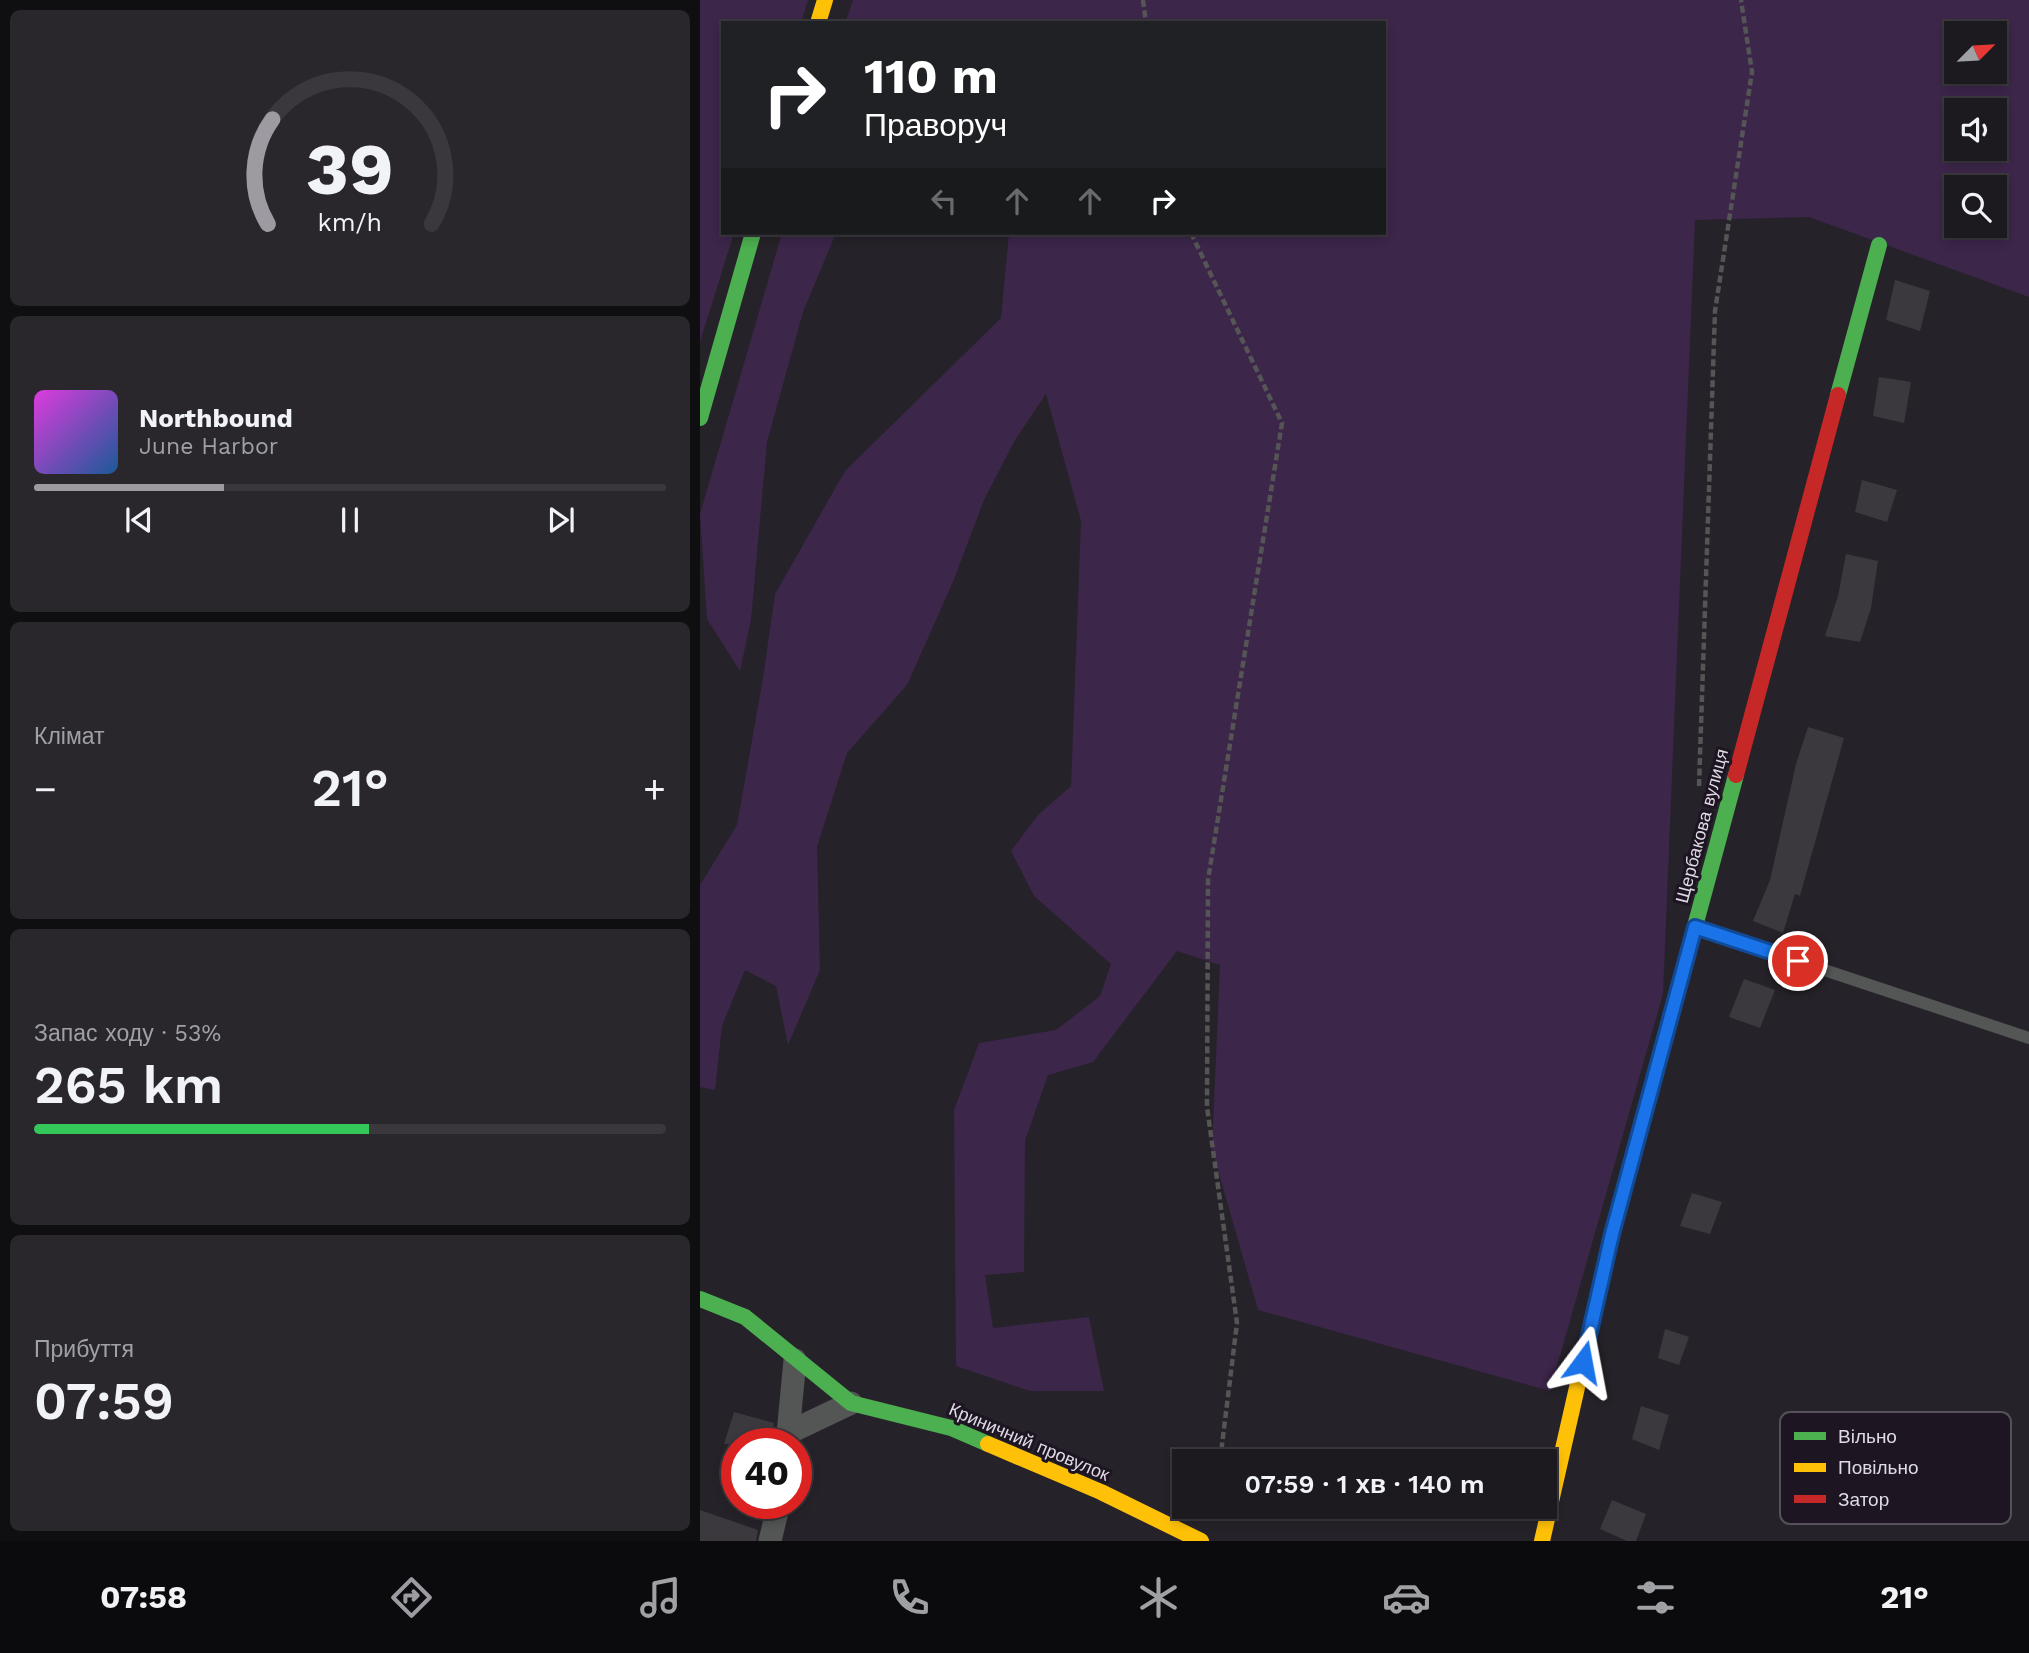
<!DOCTYPE html>
<html lang="uk">
<head>
<meta charset="utf-8">
<style>
	:root { --surface:#1c1a1f; --page:#29272c; --text:#f1f3f6; --muted:#a0a1a4; --line:#3a383d; --accent:#9e9aa2 }
	body { margin:0; font-family:"Work Sans",sans-serif; background:var(--page); color:var(--text); height:100vh; display:flex; flex-direction:column; font-size:26px; white-space:nowrap }
	* { box-sizing:border-box; margin:0 }
	p { font-size:23px; color:var(--muted) }
	.icon { flex:none; width:38px; height:38px; fill:none; stroke:currentColor; stroke-width:2; stroke-linecap:round; stroke-linejoin:round }
	.map { position:relative; flex:1; overflow:hidden }
	.details { display:flex; flex-direction:column; gap:10px; padding:10px; background:#0f0e11; width:700px }
	.details>* { flex:none }
	.guide { position:absolute; left:21px; top:21px; width:665px; height:214px; border-radius:0px; box-shadow:0 4px 10px #0003,0 0 0 2px var(--line); background:#202124; color:#fff; overflow:hidden }
	.needle { width:46px; rotate:66deg }
	.fabs { position:absolute; left:1244px; top:21px; display:grid; gap:14px }
	.fabs a { display:grid; place-items:center; width:63px; height:63px; border-radius:0px; background:var(--surface); box-shadow:0 4px 10px #0003,0 0 0 2px var(--line); font-size:35px }
	.speed { position:absolute; left:21px; top:1428px; display:flex; gap:14px; font-size:35px; font-weight:700; text-align:center }
	.speed>* { display:grid; place-content:center; width:91px; height:91px; border-radius:50%; background:var(--surface); box-shadow:0 4px 10px #0003,0 0 0 2px var(--line); line-height:1 }
	.speed .limit { border:10px solid #d22; background:#fff; color:#111 }
	.pin { position:absolute; display:grid; place-items:center; width:60px; height:60px; color:#fff; margin:-30px; border:4px solid #fff; border-radius:50%; box-shadow:0 2px 7px #0007 }
	.me { position:absolute; width:77px; margin:-38px; rotate:13deg; stroke-linejoin:round; filter:drop-shadow(0 0 5px #0008) }
	.turn { display:flex; align-items:center; gap:24px; height:147px; padding:0 28px; font-size:32px }
	.turn .icon { width:91px; height:91px; stroke-width:2.5 }
	.turn b { display:block; font-size:49px; line-height:60px }
	.lanes { display:flex; align-items:center; height:66px; padding:0 28px; background:#0003; justify-content:center; gap:35px; direction:ltr }
	.lanes .off { opacity:.35 }
	.big { font-size:52px; font-weight:600; line-height:1.1 }
	.details .widget { flex:1; display:flex; flex-direction:column; justify-content:center; gap:10px; min-width:0; padding:0 24px; border-radius:10px; background:var(--page) }
	.details .dial { align-items:center; gap:0 }
	.dial svg { height:182px; overflow:visible; fill:none; stroke:var(--line); stroke-width:7; stroke-linecap:round; text-anchor:middle }
	.dial text { fill:var(--text); stroke:none }
	.song { display:flex; align-items:center; gap:21px }
	.cover { width:84px; height:84px; border-radius:10px; background:linear-gradient(135deg,hsl(300 70% 55%),hsl(210 70% 35%)) }
	.played { height:7px; border-radius:4px; background:linear-gradient(90deg,var(--accent) 30%,var(--line) 30%) }
	.keys { display:flex; justify-content:space-around; direction:ltr }
	.heat { display:flex; justify-content:space-between; align-items:center; font-size:38px; direction:ltr }
	.charge { height:10px; border-radius:5px; background:linear-gradient(90deg,#34c759 53%,var(--line) 0) }
	.trip { position:absolute; left:472px; top:1449px; width:385px; height:70px; border-radius:0px; background:var(--surface); box-shadow:0 4px 10px #0003,0 0 0 2px var(--line); font-weight:600; line-height:70px; text-align:center }
	.menu { display:flex; height:112px; justify-content:space-around; align-items:center; background:#0b0a0c; color:var(--muted) }
	.menu .icon { width:49px; height:49px }
	.menu .selected { color:var(--accent) }
	.menu b { font-size:32px; color:var(--text) }
	main { display:flex; flex:1; min-height:0 }
	.map>svg:first-child { display:block }
</style>
</head>
<body>
<main>
<section class="details">
<div class="widget dial"><svg viewBox="0 0 100 80">
<path d="M14 69A42 42 0 1 1 86 69"/>
<path d="M14 69A42 42 0 0 1 16 23" stroke="#9e9aa2"/>
<text x="50" y="56" font-size="32" font-weight="700">39</text>
<text x="50" y="72" font-size="11">km/h</text>
</svg></div>
<div class="widget">
<div class="song"><i class="cover"></i><div><b>Northbound</b><p>June Harbor</p></div></div>
<div class="played"></div>
<div class="keys"><svg class="icon" aria-label="previous" viewBox="0 0 24 24"><path d="M18 5L8 12l10 7zM5 5v14"/></svg><svg class="icon" aria-label="pause" viewBox="0 0 24 24"><path d="M8 5v14M16 5v14"/></svg><svg class="icon" aria-label="next" viewBox="0 0 24 24"><path d="M6 5l10 7-10 7zM19 5v14"/></svg></div>
</div>
<div class="widget"><p>Клімат</p>
<div class="heat"><a>−</a><b class="big">21°</b><a>+</a></div>
</div>
<div class="widget"><p>Запас ходу · 53%</p><b class="big">265 km</b><div class="charge"></div></div>
<div class="widget"><p>Прибуття</p><b class="big">07:59</b></div>
</section>
<div class="map">
<svg width="1329" height="1541" viewBox="0 0 1329 1541">
	<rect width="100%" height="100%" fill="#262229"/>
	<!-- green -->
	<path fill="#3c264a" fill-rule="evenodd" d="M0 0H108L101 23H23V233H34L0 342Z
		M153 0H1329V297L1109 217 995 220 963 994 850 1391 558 1310 512 1149 520 965 477 951 393 1062 348 1075 325 1141 324 1272 285 1275 293 1328 389 1317 404 1391H330L256 1366 254 1110 279 1043 356 1030 400 996 411 964 334 896 311 851 338 815 371 786 381 521 346 394 315 440 284 500 253 582 207 685 147 753 117 847 120 970 88 1045 76 986 45 970 22 1026 15 1090 0 1087V885L37 825 63 678 75 594 145 471 301 318 309 233H684V23H145ZM1256 33H1295V72H1256ZM1256 110H1295V149H1256ZM1256 187H1295V226H1256Z
		M82 233H136L103 312 67 442 51 620 40 671 7 619 0 514Z"/>
	<!-- building -->
	<path fill="#3b383e" d="M1195 280 1230 291 1220 331 1186 320Z
		M1179 377 1211 382 1204 423 1173 416Z
		M1162 480 1197 490 1187 522 1155 512Z
		M1146 554 1178 561 1171 608 1160 642 1125 636 1138 596Z
		M1108 727 1144 738 1100 896 1095 894 1083 933 1053 921 1070 880 1096 764Z
		M1044 979 1075 990 1060 1028 1029 1017Z
		M992 1193 1022 1202 1010 1234 980 1226Z
		M965 1329 989 1337 979 1365 958 1358Z
		M941 1406 969 1415 959 1450 932 1439Z
		M34 1412 74 1423 68 1444H24Z
		M912 1500 946 1514 936 1541H927L900 1529Z
		M0 1510 58 1530 56 1541H0Z"/>
	<g fill="none" stroke-linecap="round" stroke-linejoin="round">
		<!-- path -->
		<path stroke="#555556" stroke-width="4.5" stroke-dasharray="7 3.5" stroke-linecap="butt" d="M443 0 446 23
			M491 233 582 423 508 880 507 1107 537 1323 520 1461
			M999 786 1015 311 1052 72 1041 0"/>
		<!-- lane -->
		<path stroke="#545656" stroke-width="12" d="M995 927 1329 1038"/>
		<!-- street -->
		<path stroke="#545656" stroke-width="23" d="M88 1433 151 1403
			M87 1444 95 1360
			M70 1541 79 1503"/>
		<!-- fast -->
		<path stroke="#4caf50" stroke-width="16" d="M1138 395 1179 245
			M0 418 53 233
			M939 1133 1036 775
			M0 1299 45 1317 151 1403 251 1428 288 1444"/>
		<!-- slow -->
		<path stroke="#ffc107" stroke-width="16" d="M118 23 125 0
			M288 1444 401 1492 501 1541
			M842 1541 912 1234 939 1133"/>
		<!-- jam -->
		<path stroke="#c62828" stroke-width="16" d="M1036 775 1138 395"/>
	</g>
	<g fill="none" stroke-linecap="round" stroke-linejoin="round">
		<!-- route casing -->
		<g stroke="#114b97" stroke-width="18">
			<path id="route" d="M883 1362 912 1234 995 927 1098 961"/>
		</g>
		<!-- route -->
		<use href="#route" stroke="#1a73e8" stroke-width="12"/>
	</g>
	<g text-anchor="middle" stroke-width="6" stroke-linejoin="round" paint-order="stroke">
		<!-- street labels -->
		<g font-size="18" fill="#dfdae3" stroke="#1d1522">
			<text transform="translate(1002 826) rotate(-75)" y="6">Щербакова вулиця</text>
			<text transform="translate(329 1442) rotate(23)" y="6">Криничний провулок</text>
		</g>
	</g>
	<!-- legend -->
	<rect x="1080" y="1412" width="231" height="112" rx="10" fill="#1d1522" stroke="#57505c" stroke-width="2"/>
	<rect x="1094" y="1432" width="32" height="8" fill="#4caf50"/>
	<rect x="1094" y="1463" width="32" height="9" fill="#ffc107"/>
	<rect x="1094" y="1495" width="32" height="8" fill="#c62828"/>
	<g font-size="19" fill="#dfdae3">
		<text x="1138" y="1443">Вільно</text>
		<text x="1138" y="1474">Повільно</text>
		<text x="1138" y="1506">Затор</text>
	</g>
</svg>
<div class="fabs">
<a><svg class="needle" viewBox="-14 -14 28 28"><path d="M0-13l5 13h-10z" fill="#e53935"/><path d="M0 13l5-13h-10z" fill="#a0a1a4"/></svg></a>
<a><svg class="icon" aria-label="sound" viewBox="0 0 24 24"><path d="M4 9h4l5-4v14l-5-4H4zM17 9q2 3 0 6"/></svg></a>
<a><svg class="icon" aria-label="search" viewBox="0 0 24 24"><circle cx="10" cy="10" r="6"/><path d="M15 15l6 6"/></svg></a>
</div>
<div class="speed"><div class="limit">40</div></div>
<div class="pin" style="left:1098px;top:961px;background:#d93025"><svg class="icon" aria-label="arrive" viewBox="0 0 24 24"><path d="M6 21V4h12l-3 4 3 4H6"/></svg></div>
<svg class="me" style="left:883px;top:1362px" viewBox="-20 -20 40 40"><path d="M0-17L14 15 0 8-14 15z" fill="#1a73e8" stroke="#fff" stroke-width="4"/></svg>
<div class="trip">07:59 · 1 хв · 140 m</div>
<div class="guide">
<div class="turn"><svg class="icon" aria-label="right" viewBox="0 0 24 24"><path d="M7 20v-9h11M14 6l5 5-5 5"/></svg><div><b>110 m</b>Праворуч</div></div>
<div class="lanes"><svg class="icon off" aria-label="left" viewBox="0 0 24 24"><path d="M17 20v-9H6M10 6l-5 5 5 5"/></svg><svg class="icon off" aria-label="ahead" viewBox="0 0 24 24"><path d="M12 20V5M6 11l6-6 6 6"/></svg><svg class="icon off" aria-label="ahead" viewBox="0 0 24 24"><path d="M12 20V5M6 11l6-6 6 6"/></svg><svg class="icon" aria-label="right" viewBox="0 0 24 24"><path d="M7 20v-9h11M14 6l5 5-5 5"/></svg></div>
</div>
</div>
</main>
<nav class="menu">
<b>07:58</b>
<svg class="icon selected" aria-label="directions" viewBox="0 0 24 24"><path d="M12 3l9 9-9 9-9-9zM9 14v-3h6M13 9l2 2-2 2"/></svg>
<svg class="icon" aria-label="music" viewBox="0 0 24 24"><path d="M9 18V5l10-2v13"/><circle cx="6" cy="18" r="3"/><circle cx="16" cy="16" r="3"/></svg>
<svg class="icon" aria-label="phone" viewBox="0 0 24 24"><path d="M5 4h4l2 5-3 2q2 4 5 5l2-3 5 2v4C11 20 4 13 5 4z"/></svg>
<svg class="icon" aria-label="climate" viewBox="0 0 24 24"><path d="M12 3v18M4 7l16 10M4 17L20 7"/></svg>
<svg class="icon" aria-label="car" viewBox="0 0 24 24"><path d="M5 17H2v-5l4-1 3-4h7l3 4 3 1v5h-3M9 17h6M6 11h13"/><circle cx="7" cy="17" r="2"/><circle cx="17" cy="17" r="2"/></svg>
<svg class="icon" aria-label="filters" viewBox="0 0 24 24"><path d="M4 7h16M4 17h16"/><circle cx="9" cy="7" r="2"/><circle cx="15" cy="17" r="2"/></svg>
<b>21°</b>
</nav>
</body>
</html>
